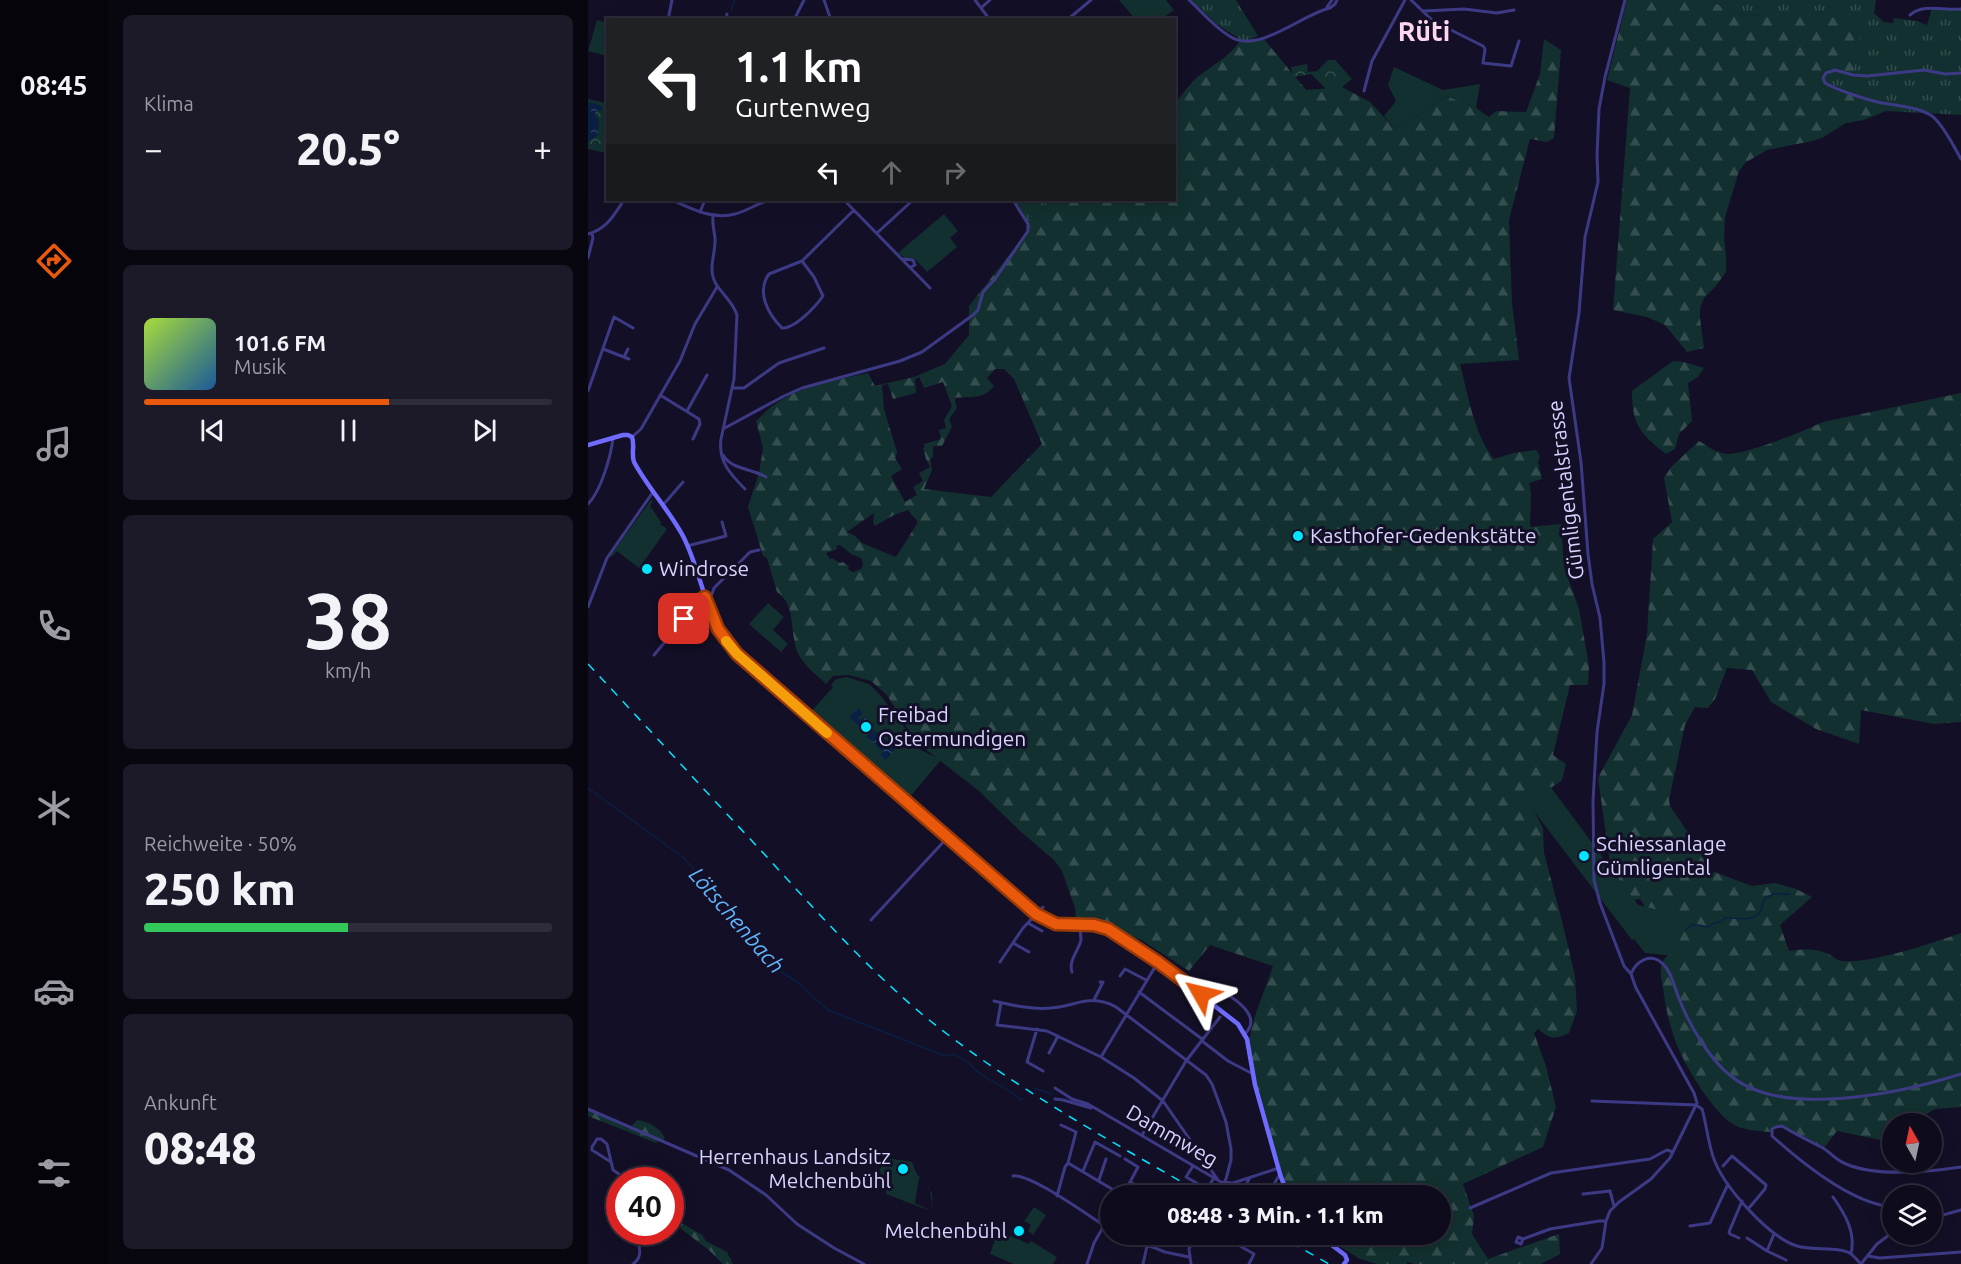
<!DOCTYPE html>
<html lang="de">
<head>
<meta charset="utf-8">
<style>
	:root { --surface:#0e0b1c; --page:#1c1929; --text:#f1f3f6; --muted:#9b9ba3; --line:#2e2b3b; --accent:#ea580c }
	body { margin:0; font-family:Ubuntu,sans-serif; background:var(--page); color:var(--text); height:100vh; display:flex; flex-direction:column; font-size:22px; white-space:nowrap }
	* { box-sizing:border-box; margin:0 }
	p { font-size:20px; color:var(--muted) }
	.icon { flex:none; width:33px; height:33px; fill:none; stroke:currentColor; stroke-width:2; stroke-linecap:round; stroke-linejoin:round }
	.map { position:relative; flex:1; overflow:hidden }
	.drawer { display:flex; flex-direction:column; gap:15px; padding:15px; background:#08060f; width:480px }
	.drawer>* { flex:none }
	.top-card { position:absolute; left:18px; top:18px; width:570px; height:183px; border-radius:0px; box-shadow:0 3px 15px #0003,0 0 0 2px var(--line); background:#202124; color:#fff; overflow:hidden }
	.needle { width:39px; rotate:351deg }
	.buttons { position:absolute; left:1294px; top:1113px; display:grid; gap:12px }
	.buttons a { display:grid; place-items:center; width:60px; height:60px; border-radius:50%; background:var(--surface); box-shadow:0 3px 15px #0003,0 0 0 2px var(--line); font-size:30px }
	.speed { position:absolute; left:18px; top:1167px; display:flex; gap:12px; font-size:30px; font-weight:700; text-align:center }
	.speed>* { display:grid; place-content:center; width:78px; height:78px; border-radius:50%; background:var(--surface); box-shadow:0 3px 15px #0003,0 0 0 2px var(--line); line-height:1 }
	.speed .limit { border:9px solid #d22; background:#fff; color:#111 }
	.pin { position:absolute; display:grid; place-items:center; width:51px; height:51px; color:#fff; margin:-26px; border-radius:12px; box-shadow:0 3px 9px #0006 }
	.me { position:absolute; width:66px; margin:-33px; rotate:307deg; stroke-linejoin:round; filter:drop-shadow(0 0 4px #0008) }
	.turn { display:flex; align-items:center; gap:21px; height:126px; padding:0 30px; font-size:27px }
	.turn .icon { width:78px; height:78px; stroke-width:2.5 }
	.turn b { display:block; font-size:42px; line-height:51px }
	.lanes { display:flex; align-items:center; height:57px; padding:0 30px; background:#0003; justify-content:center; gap:30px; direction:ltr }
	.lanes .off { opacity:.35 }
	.big { font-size:45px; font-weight:800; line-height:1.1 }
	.drawer .widget { flex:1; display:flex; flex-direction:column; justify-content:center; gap:9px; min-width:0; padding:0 21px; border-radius:9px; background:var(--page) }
	.drawer .dial { align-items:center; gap:0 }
	.dial b { font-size:78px; line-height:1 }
	.song { display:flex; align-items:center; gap:18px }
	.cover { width:72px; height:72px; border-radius:9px; background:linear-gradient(135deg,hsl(80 70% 55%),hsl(210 70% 35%)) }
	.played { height:6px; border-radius:3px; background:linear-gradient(90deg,var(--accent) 60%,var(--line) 60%) }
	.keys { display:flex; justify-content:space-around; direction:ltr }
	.heat { display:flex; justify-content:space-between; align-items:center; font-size:33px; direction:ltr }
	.charge { height:9px; border-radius:4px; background:linear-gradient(90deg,#34c759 50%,var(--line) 0) }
	.trip { position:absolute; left:512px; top:1185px; width:351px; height:60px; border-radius:30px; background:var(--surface); box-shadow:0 3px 15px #0003,0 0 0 2px var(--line); font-weight:800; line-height:60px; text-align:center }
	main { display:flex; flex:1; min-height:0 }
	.tabs { display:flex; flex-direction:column; width:108px; justify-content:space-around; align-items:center; background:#06040b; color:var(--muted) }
	.tabs .icon { width:42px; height:42px }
	.tabs .selected { color:var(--accent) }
	.tabs b { font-size:27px; color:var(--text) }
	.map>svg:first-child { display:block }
</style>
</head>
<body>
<main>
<nav class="tabs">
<b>08:45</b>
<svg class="icon selected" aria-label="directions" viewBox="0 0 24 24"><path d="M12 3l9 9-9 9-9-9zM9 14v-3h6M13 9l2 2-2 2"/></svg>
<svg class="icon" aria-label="music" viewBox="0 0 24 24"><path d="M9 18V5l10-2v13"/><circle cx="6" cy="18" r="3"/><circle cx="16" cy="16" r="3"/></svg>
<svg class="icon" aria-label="phone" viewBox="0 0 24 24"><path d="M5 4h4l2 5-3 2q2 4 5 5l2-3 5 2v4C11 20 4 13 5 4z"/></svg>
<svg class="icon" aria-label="climate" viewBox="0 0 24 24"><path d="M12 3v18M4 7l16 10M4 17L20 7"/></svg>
<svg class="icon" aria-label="car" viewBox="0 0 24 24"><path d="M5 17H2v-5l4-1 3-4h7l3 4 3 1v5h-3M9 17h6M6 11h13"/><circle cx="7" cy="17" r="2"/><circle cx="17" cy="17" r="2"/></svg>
<svg class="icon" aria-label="filters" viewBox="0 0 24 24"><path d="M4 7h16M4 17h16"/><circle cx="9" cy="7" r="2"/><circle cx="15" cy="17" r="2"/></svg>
</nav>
<section class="drawer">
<div class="widget"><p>Klima</p>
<div class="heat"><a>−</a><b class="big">20.5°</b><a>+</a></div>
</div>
<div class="widget">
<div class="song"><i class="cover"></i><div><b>101.6 FM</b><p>Musik</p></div></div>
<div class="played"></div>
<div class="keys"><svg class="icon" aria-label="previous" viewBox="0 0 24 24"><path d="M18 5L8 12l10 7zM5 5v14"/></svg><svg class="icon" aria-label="pause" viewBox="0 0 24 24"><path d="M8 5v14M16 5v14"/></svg><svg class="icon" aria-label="next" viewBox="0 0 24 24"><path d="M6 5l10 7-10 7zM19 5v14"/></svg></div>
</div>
<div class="widget dial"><b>38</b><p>km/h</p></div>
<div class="widget"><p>Reichweite · 50%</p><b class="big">250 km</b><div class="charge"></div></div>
<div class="widget"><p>Ankunft</p><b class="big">08:48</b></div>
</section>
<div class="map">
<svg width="1373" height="1264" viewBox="0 0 1373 1264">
	<defs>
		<pattern id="grass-tufts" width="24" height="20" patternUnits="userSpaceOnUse" patternTransform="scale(1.5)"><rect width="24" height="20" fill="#12302f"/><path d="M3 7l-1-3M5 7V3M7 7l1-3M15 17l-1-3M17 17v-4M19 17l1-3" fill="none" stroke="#344d4e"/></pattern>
		<pattern id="forest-firs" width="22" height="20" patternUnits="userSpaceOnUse" patternTransform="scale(1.5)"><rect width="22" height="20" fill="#12302f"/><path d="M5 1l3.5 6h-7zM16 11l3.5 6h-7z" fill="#344d4e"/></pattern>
		<pattern id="park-crowns" width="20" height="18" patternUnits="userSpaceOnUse" patternTransform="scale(1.5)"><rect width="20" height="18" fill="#12302f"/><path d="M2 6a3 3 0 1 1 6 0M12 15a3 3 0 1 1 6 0" fill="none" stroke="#344d4e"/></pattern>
		<pattern id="water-ripples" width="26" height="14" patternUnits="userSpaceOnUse" patternTransform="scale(1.5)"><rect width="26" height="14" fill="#0a1f44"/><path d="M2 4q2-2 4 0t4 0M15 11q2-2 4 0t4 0" fill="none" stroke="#2d3f60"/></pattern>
	</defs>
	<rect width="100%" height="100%" fill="#130f26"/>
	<!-- grass -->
	<path fill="url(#grass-tufts)" d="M603 0H648L670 36 656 42 627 23Z
		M1120 0H1288L1286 13 1296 22 1305 23 1306 18 1329 21 1339 25 1344 8 1373 9V115L1298 111 1299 105 1235 87 1232 83V76L1238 69 1250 70 1173 16 1148 13Z
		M425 200H463L439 221Z"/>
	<!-- forest -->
	<path fill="url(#forest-firs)" fill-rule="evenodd" d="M1039 0H1120L1148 13 1173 16 1265 18 1273 31 1265 75 1250 70 1238 69 1232 76V83L1235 87 1300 105 1298 111 1276 120 1258 123 1234 138 1224 141 1179 150 1157 163 1151 171 1137 217 1136 236 1138 256V272L1127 287 1116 298 1112 308V318L1116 348 1099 352 1077 325 1059 317 1025 310 1042 88 1019 80Z
		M675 38 718 90 754 87 782 102 808 130 859 96 888 108 901 117 908 111 938 112 952 74 956 39 973 50 966 138 959 142 942 139 921 220 924 303 931 360 872 364C880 395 886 434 906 459L925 453 948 450 952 456 950 462 954 479 941 483 943 493 942 527 973 524 976 567 991 609 1001 666 1000 685H982L965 755 978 764 974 780 942 803 955 828 956 853 974 921 987 976 989 1011 981 1033C967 1040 962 1039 950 1029L946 1033 958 1066 968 1107 955 1147 875 1184 886 1216 884 1234 900 1259 971 1234 972 1254 953 1264H826L819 1262V1264H789L772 1259 733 1235 852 1234V1196L701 1195 699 1192 669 1092 660 1044 667 1016 685 966 622 945 601 971 555 941 512 922 488 921 487 908 474 871 466 860 433 832 391 791 327 741 299 695 283 681 261 675 245 676 238 684C228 674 216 666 210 653 201 633 209 605 189 592L179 558 175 556 160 507 171 473 175 448 168 421C174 416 179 409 186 405 212 385 249 380 280 373L287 386 326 377 357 364 381 335V306L433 240 440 231 439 221 463 200H586L587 104C595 93 604 80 616 72 629 63 642 55 652 41ZM407 369H416L426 379 454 444 403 497 336 489 344 470 342 459 345 457V446H354L364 427 361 419 369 408 366 398C383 396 395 400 406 386L399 378ZM331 377 336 388 355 382 364 406 356 420 358 428 351 430 353 439 336 444 337 447 335 448 338 459 342 467 331 473 335 481 325 487 329 495 317 502 303 476 314 469 307 458 309 452 296 409 294 385 300 384 305 399 328 393 327 379ZM320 510 330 522 308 557 274 543 267 536 259 532 286 513 285 523 287 526 306 515ZM252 545 263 554 273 558 275 565 273 569 265 572 260 569 261 567 255 562 252 563 244 558 242 559 238 553 249 549 248 546Z
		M1085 361 1096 362 1116 368 1110 377 1100 383 1104 421 1091 434 1087 449 1078 454C1052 434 1044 424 1044 391Z
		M1373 393V722L1346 724 1273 710 1271 744 1228 729 1183 702 1164 670 1139 668 1127 699 1120 708 1107 707 1097 725 1081 800 1082 806 1113 852 1121 870 1164 886 1187 883 1208 889 1224 897 1192 925 1201 951C1213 949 1231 948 1242 955 1246 957 1249 961 1254 961 1282 964 1345 943 1373 933V1107L1347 1109 1323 1123 1305 1124V1135L1292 1140 1249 1131 1235 1149 1194 1126 1186 1127 1183 1132C1170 1131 1155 1131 1143 1123 1122 1108 1092 1059 1085 1034 1080 1019 1077 1004 1075 988 1073 976 1069 962 1081 955L1067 922 1052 899 1039 901 1024 877 1010 778 1044 715 1059 634 1065 539 1084 522 1076 478 1083 467 1111 441C1121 447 1129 454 1141 454 1162 453 1216 431 1235 422Z
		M0 1110 41 1129 49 1120C60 1121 72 1128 77 1138L75 1140 71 1139 68 1143 0 1116Z
		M83 1213 87 1219 114 1235 118 1241 139 1252 145 1264H135L122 1251 83 1221Z"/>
	<!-- park -->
	<path fill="url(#park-crowns)" d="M740 60H747L764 79 747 92 739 90 723 74 705 77 703 67 719 64 720 72 729 71Z
		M0 99 19 103V153L0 149Z"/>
	<!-- garden -->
	<path fill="#12302f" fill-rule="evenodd" d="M531 0H578L586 10 573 19H547Z
		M9 20 19 23V56L0 51Z
		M806 67 855 90 892 84 888 108 859 96 808 130 796 116 808 101 800 85Z
		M356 214 370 231 362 238 369 247 339 272 326 258H317L310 253Z
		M63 500 65 501 62 506 73 522 72 524 79 529 51 568 29 551 24 557 22 556Z
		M180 603 196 617 185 630 200 644 193 652 161 624Z
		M259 677 281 684 294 697 327 741 329 748 353 760 321 798 222 713 245 687 243 685 248 679Z
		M962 786 1050 905 1096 916 1088 956 1057 953 1046 939 1044 940 939 802Z
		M299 1158 324 1162 329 1174 342 1189 345 1212 298 1194C299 1186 292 1177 292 1169ZM331 1178 334 1179 344 1193 345 1212 327 1203Z
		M446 1207 458 1215 445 1235 440 1231 443 1225 436 1221Z
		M410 1231 441 1244 443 1241 469 1257 465 1264H426L402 1254Z"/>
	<!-- water -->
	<path fill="url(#water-ripples)" d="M0 102 11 105 14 108 13 111H8L7 114 11 121 9 136 0 142Z
		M270 708 275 713 270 718 272 720 276 717 286 725 279 733 261 717Z
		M286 730 308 748 298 760 292 755 295 752 278 736Z"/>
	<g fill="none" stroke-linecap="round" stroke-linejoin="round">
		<!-- stream -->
		<path stroke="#0a1f44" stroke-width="1.5" d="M143 11 147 0
			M0 788 96 858 124 889 183 965 209 982 240 1010 352 1054 358 1056 366 1054C371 1058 378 1060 382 1064 386 1068 388 1071 393 1074 405 1083 422 1089 433 1100L435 1099
			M1098 930C1104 921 1112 926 1120 927L1126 923 1133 922 1137 918C1147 917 1165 923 1172 912 1174 909 1175 902 1177 898L1186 894H1202
			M445 1088 464 1094"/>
		<!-- street -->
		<path stroke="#3d3a85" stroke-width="3" d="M236 0 243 20
			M387 0 402 20
			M601 0C614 12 627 28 643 37 671 54 714 14 742 8L747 4 749 0
			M823 0 845 21 895 46 897 49 895 63 923 66 931 41
			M739 7 744 0
			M393 8 402 0
			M836 11 876 9 909 13 926 10
			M1322 15C1336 3 1356 11 1373 9
			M80 20 84 0
			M138 20 139 14
			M206 20 216 0
			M479 20 503 0
			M1373 73 1357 74 1336 70 1279 76 1265 75 1247 70 1238 73 1235 78 1237 83C1249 90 1279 100 1294 103 1310 106 1330 107 1344 116 1355 124 1366 147 1373 159
			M776 91 784 61 817 0
			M84 200C103 209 126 220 147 214 159 211 170 203 182 200
			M256 200 342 288
			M112 212 117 200
			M125 215C124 223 126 230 127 238 128 254 119 269 128 284 135 295 145 302 149 315L146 379 133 439C130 461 142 474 157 489
			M289 233 325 200
			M0 234C19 229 26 215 36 200
			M0 258 5 238 4 233
			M315 259 325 260 327 265 323 267
			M214 261 181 274C168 292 180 314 194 328 207 329 228 306 235 296L226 277 214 261 266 210
			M15 349 41 359
			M36 357 40 349
			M144 388H156L191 363 236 348
			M0 391 26 317 45 328
			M72 395 111 419 112 424 105 439
			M99 411 119 375
			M135 429 196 396 214 388 312 361 334 352 385 315 390 310 395 292 407 279 440 231V224L425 200
			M44 437 53 429 92 361 107 324 129 287
			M135 455C144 470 163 468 178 477
			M0 504C13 491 23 456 25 438
			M75 505 95 482
			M99 546 138 536 134 522
			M0 607 19 558 65 492
			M66 655 112 600 124 594 126 588 162 552 171 550
			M283 920 360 837
			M440 923 454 931
			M425 943 441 952
			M412 962 435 928 455 907
			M484 972C480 961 491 950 493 940 493 935 492 929 491 925
			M1043 974C1048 961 1063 952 1075 964 1084 972 1087 990 1092 1001 1102 1026 1122 1060 1143 1076 1195 1119 1314 1093 1373 1074
			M532 976 537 969 558 980
			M551 992 614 1039
			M618 998 628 987C644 997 676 1015 657 1034
			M506 1000 515 982H512
			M406 1001C424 1005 444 1010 463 1008 489 1006 502 993 528 1007L618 1075 624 1084 638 1122 643 1149V1160L638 1179 629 1196
			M413 1003 409 1025 459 1031 513 1057 546 1078 575 1101 630 1180
			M449 1029 439 1062 455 1071
			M614 1041 640 1061 665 1074
			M461 1053 470 1036
			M513 1057 570 962
			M467 1088 484 1099 500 1104 633 1182 645 1183 691 1168
			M467 1099 475 1100 503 1108
			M1004 1101 1108 1105
			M1108 1105 1114 1109C1119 1126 1120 1145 1127 1162 1139 1190 1181 1237 1209 1246 1224 1251 1252 1246 1263 1254 1266 1256 1270 1261 1273 1264
			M0 1109 141 1170 178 1195 209 1224 246 1248 276 1264
			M554 1135 598 1061 632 1017
			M537 1159 550 1167 542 1182
			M23 1162 4 1150V1147L9 1139H13L18 1143 19 1144 25 1170 40 1180
			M480 1163 534 1195 542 1182 565 1196
			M605 1166 598 1177 619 1189 626 1178
			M1135 1166 1144 1156 1178 1185 1177 1189 1161 1208
			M495 1171 507 1142 532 1156
			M425 1176C443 1173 503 1218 522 1229
			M511 1180 518 1159
			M655 1191 661 1179
			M995 1194 1022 1191 1026 1206
			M469 1196 477 1167 480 1163 488 1132 473 1125
			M679 1196 692 1174
			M1245 1197C1257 1214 1268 1232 1263 1254
			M1305 1207C1264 1204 1214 1163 1184 1136V1129L1188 1127 1194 1126C1207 1134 1221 1141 1235 1148 1243 1153 1249 1161 1258 1164 1289 1177 1340 1172 1373 1167
			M882 1208 963 1173 1062 1159 1079 1150 1085 1152
			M1344 1218 1373 1210
			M1102 1226 1122 1223 1140 1184
			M532 1234 577 1252 601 1257
			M631 1234 666 1254 661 1264
			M1151 1238 1142 1234 1141 1232 1154 1201
			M1159 1238 1179 1251 1186 1234
			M935 1239 933 1244 928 1242 930 1237 935 1239 962 1229 1011 1221H1018
			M1179 1251 1198 1260
			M1280 1256 1292 1258 1373 1252
			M45 1264C57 1256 50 1243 47 1232
			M499 1264 506 1243 522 1215
			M555 1264 559 1246
			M603 1264 601 1249 608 1234
			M1003 1264 1014 1248 1018 1221 1022 1211 1031 1202 1063 1179 1082 1158 1109 1103 1106 1093 1048 988 1043 974 1036 966 1012 903 1006 880 1005 801 1009 732 1016 684V662L1012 618 1004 584 1000 554 993 462 981 378 991 313 997 237 1010 182 1009 155 1011 109 1017 77 1037 0
			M1273 1264 1289 1244 1305 1232"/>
		<!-- secondary -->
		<path stroke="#6f6bff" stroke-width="4.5" d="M0 445 35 435H40L44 437C47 445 43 454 46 462 60 488 81 510 95 536 115 575 117 622 149 654L448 914 468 924 505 925 522 930 570 962 650 1024 659 1039 667 1085 692 1174 700 1196
			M729 1234 757 1255 759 1260 756 1264"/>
		<!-- rail -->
		<path stroke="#00e5ff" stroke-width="1.5" stroke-dasharray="9 8" stroke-linecap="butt" d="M0 664C60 728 119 793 179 857 229 912 278 967 335 1015 422 1086 521 1140 618 1196
			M688 1234 741 1264"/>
	</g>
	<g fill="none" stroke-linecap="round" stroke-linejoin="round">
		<!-- route casing -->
		<g stroke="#983908" stroke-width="15">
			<path id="route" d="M96 619 112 600 117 597 130 629 149 654 448 914 468 924 506 925 520 929 570 962 613 994"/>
		</g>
		<!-- route -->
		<use href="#route" stroke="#ea580c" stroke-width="10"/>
		<!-- slow -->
		<path stroke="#f59e0b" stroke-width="10" d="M138 641 149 654 239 733"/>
	</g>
	<!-- markers -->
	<g fill="#00e5ff" stroke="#130f26" stroke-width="2">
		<circle cx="710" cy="536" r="6"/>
		<circle cx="59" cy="569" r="6"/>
		<circle cx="278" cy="727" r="6"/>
		<circle cx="996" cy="856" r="6"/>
		<circle cx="315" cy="1169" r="6"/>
		<circle cx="431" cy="1231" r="6"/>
	</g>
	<g text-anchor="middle" stroke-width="6" stroke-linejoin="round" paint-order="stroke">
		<!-- street labels -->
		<g font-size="21" fill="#d9d4ff" stroke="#130f26">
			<text transform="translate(978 490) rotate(-97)" y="7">Gümligentalstrasse</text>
			<text transform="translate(584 1136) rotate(30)" y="7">Dammweg</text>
		</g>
		<!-- poi labels -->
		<g font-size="21" fill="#d9d4ff" stroke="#130f26" text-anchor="start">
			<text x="722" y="543">Kasthofer-Gedenkstätte</text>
			<text x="71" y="576">Windrose</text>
			<text x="290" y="722">Freibad<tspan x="290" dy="24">Ostermundigen</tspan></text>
			<text x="1008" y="851">Schiessanlage<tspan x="1008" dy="24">Gümligental</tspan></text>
			<text x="303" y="1164" text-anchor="end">Herrenhaus Landsitz<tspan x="303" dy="24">Melchenbühl</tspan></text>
			<text x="419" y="1238" text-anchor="end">Melchenbühl</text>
		</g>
		<!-- water labels -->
		<g font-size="22" font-style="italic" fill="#62b6ff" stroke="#130f26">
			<text transform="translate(149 920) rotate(49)" y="8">Lötschenbach</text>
		</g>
		<!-- district labels -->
		<g font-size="27" font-weight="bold" fill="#ffd6f0" stroke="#130f26">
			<text x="836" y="41">Rüti</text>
		</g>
	</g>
</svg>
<div class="buttons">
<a><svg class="needle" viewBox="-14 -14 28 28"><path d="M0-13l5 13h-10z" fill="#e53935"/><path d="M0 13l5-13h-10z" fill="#9b9ba3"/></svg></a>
<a><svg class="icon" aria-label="layers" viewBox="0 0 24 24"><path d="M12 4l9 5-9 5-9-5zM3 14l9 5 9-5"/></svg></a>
</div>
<div class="speed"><div class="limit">40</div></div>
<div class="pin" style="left:96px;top:619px;background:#d93025"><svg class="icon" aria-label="arrive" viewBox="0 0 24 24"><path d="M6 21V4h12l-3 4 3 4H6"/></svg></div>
<svg class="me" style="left:613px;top:994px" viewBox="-20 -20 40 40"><path d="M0-17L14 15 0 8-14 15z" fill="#ea580c" stroke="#fff" stroke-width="4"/></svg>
<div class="trip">08:48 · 3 Min. · 1.1 km</div>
<div class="top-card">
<div class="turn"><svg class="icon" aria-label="left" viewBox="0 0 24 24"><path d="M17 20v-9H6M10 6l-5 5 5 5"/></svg><div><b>1.1 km</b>Gurtenweg</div></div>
<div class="lanes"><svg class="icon" aria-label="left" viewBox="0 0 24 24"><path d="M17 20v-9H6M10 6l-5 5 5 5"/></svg><svg class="icon off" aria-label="ahead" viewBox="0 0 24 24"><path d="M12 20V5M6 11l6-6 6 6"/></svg><svg class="icon off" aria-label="right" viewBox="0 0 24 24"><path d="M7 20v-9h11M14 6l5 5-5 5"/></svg></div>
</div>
</div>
</main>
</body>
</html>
